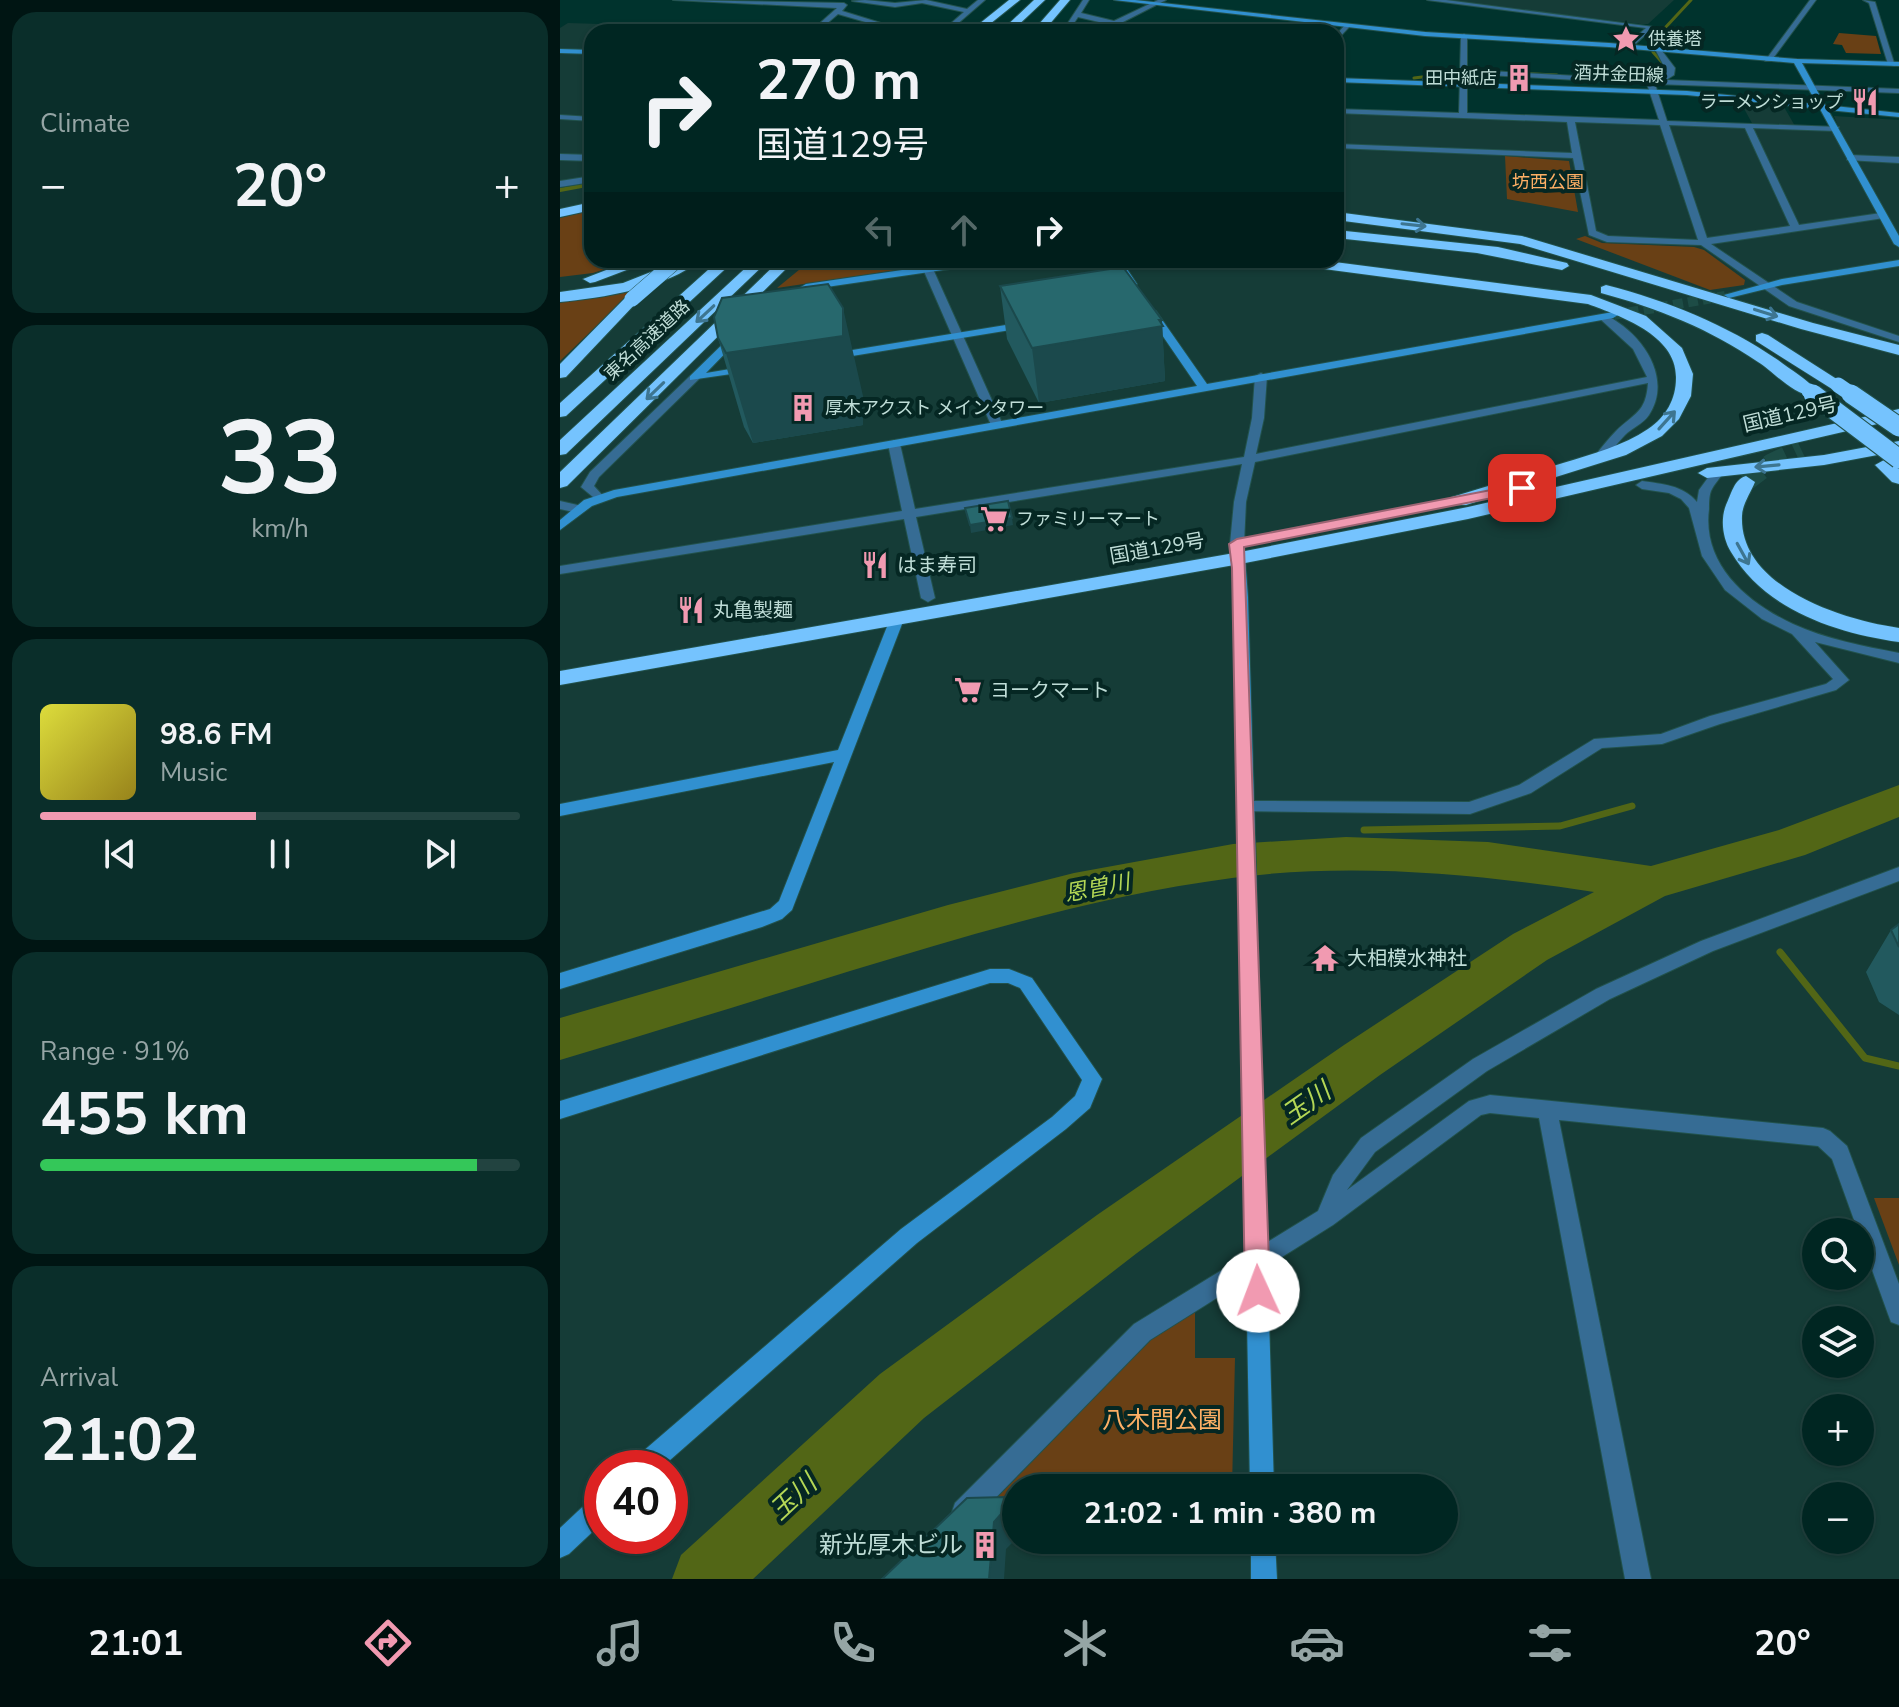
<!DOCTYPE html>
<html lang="en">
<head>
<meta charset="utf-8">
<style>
	:root { --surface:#002622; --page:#0a2e2a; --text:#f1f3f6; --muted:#95a5a5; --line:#224340; --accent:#f19ab1 }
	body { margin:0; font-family:"Nunito Sans","Noto Sans JP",sans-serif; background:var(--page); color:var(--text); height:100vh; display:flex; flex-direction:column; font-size:30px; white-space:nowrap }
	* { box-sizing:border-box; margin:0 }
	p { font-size:26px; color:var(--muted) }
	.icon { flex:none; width:44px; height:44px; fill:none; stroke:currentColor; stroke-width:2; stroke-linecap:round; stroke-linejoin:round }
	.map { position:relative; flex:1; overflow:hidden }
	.panel { display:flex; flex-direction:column; gap:12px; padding:12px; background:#001513; width:560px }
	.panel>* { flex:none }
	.hud { position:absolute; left:24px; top:24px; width:760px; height:244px; border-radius:24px; box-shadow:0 2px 6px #0004,0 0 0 2px var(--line); background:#002622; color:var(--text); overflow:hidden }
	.fabs { position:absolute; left:1242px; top:1218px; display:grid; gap:16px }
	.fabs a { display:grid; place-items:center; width:72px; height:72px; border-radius:50%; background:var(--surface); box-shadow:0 2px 6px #0004,0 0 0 2px var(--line); font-size:40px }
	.speed { position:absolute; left:24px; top:1450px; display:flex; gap:16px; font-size:40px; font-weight:700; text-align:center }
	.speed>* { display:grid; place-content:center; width:104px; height:104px; border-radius:50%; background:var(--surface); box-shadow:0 2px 6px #0004,0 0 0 2px var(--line); line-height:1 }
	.speed .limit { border:12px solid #d22; background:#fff; color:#111 }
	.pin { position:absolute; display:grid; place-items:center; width:68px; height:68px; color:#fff; margin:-34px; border-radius:16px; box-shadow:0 4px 12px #0006 }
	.me { position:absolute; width:88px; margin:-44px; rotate:358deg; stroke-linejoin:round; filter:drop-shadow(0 0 6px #0008) }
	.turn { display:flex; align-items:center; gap:28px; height:168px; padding:0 40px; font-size:36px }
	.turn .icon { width:104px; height:104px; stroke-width:2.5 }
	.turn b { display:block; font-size:56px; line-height:68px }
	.lanes { display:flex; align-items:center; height:76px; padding:0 40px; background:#0003; justify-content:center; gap:40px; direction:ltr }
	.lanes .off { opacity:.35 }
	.big { font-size:60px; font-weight:700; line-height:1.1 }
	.panel .tile { flex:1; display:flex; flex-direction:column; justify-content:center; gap:12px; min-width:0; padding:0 28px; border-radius:24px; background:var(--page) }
	.panel .dial { align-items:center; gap:0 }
	.dial b { font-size:104px; line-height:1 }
	.song { display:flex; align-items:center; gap:24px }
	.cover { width:96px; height:96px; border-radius:12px; background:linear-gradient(135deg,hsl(60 70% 55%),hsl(50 70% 35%)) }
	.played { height:8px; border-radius:4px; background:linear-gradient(90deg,var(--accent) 45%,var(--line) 45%) }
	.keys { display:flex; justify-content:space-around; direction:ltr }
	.heat { display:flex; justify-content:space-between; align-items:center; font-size:44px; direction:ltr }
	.charge { height:12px; border-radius:6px; background:linear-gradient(90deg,#34c759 91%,var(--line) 0) }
	.trip { position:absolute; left:442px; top:1474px; width:456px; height:80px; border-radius:40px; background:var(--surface); box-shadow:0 2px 6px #0004,0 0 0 2px var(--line); font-weight:700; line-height:80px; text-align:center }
	.tabs { display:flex; height:128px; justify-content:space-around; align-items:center; background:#000f0e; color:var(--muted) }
	.tabs .icon { width:56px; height:56px }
	.tabs .selected { color:var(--accent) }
	.tabs b { font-size:36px; color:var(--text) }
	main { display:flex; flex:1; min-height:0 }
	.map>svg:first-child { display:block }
</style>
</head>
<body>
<main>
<section class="panel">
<div class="tile"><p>Climate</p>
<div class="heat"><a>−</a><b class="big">20°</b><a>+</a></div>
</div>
<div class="tile dial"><b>33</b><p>km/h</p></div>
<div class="tile">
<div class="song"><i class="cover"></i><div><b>98.6 FM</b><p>Music</p></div></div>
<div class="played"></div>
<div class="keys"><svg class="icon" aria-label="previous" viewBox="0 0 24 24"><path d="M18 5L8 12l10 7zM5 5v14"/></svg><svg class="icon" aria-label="pause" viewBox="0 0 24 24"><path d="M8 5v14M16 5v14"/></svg><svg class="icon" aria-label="next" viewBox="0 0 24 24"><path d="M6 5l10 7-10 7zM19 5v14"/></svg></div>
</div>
<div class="tile"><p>Range · 91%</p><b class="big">455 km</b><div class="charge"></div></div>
<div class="tile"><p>Arrival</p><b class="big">21:02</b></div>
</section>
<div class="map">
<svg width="1339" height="1579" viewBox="0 0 1339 1579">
	<rect width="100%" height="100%" fill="#00332d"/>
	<!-- built -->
	<path fill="#153c37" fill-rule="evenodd" d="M885 0H1114L1088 24H1081Z
		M8 23 136 27 130 32H32V260H776V113L1280 131 1274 116 1339 120V1579H0V28ZM1256 1232H1300V1276H1256ZM1256 1320H1300V1364H1256ZM1256 1408H1300V1452H1256ZM42 1468H110V1536H42ZM456 1488H884V1540H456ZM1256 1496H1300V1540H1256Z
		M1181 103 1224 107 1235 126 1193 125Z"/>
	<!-- green -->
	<path fill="#694015" d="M1279 33 1316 36 1321 54 1286 53 1282 45 1273 44Z
		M945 156 1009 161 1018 212 947 199Z
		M32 210V260H74L33 273 0 277V218Z
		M1025 236 1042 243 1134 247 1144 250 1185 280 1184 285 1150 290 1016 239Z
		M251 260H404L217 288Z
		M76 288 0 361V301L44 297Z
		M1314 1198H1339V1265Z
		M635 1309V1358H675L672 1488H456V1511H451L384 1579H346L585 1338Z"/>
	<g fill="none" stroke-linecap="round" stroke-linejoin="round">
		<!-- stream-far2 -->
		<path stroke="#526616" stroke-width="3" d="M1090 44 1131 0
			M915 71 997 75
			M854 78 894 73
			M1073 81 1099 78 1107 68 1093 52"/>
		<!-- stream-far1 -->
		<path stroke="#526616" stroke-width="4" d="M0 190 32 184"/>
		<!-- stream -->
		<path stroke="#526616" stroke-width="7" d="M804 830 1000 826 1072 806
			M1220 952 1305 1058 1339 1066"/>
		<!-- river -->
		<path fill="#526616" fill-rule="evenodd" d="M1339 785V817L1245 855 1105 896 987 960 820 1075 577 1253 364 1418 193 1579H112L121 1555 320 1374 537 1215 784 1045 953 934 1034 892C915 874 793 862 672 878 542 895 415 933 290 971 193 1001 97 1031 0 1060V1018L388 905 514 873 673 844 786 837 928 842 1091 866 1219 830Z"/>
		<!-- secondary-tunnel -->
		<path stroke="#1d4c46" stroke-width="10" stroke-dasharray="10 5" stroke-linecap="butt" d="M1054 315 1165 296"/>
		<!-- highway-tunnel -->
		<path stroke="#1d4c46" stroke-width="19" stroke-dasharray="19 10" stroke-linecap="butt" d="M1186 482 1211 463 1241 449"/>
		<!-- street casing -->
		<g stroke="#22524c" stroke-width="2">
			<path id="street" d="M113 0 284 3 287 5 282 11 350 32H340L278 14 257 32H250L277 8Z
				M305 0 335 3 366 0 407 9 418 0H425L388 32H381L404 12 362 3 335 7 292 1Z
				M523 0H529L521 13 554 21 598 0H606L561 23 593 32H581L518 17 508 32H502Z
				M867 0H886L1094 27 1071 48 1068 44 1086 28Z
				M1250 0H1256L1211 61H1205Z
				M1303 0 1315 2 1335 66 1328 64 1309 3Z
				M785 25 790 26 776 41V35Z
				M904 34 907 36V72L928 71 1090 80 1099 78 1107 72 1095 49 1099 47 1115 68 1114 75 1106 80 1339 89V93L1095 84 1107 121 1279 127 1276 131 1193 128 1239 225 1321 213 1324 214V218L1151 244 1237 302 1339 336V342L1229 306 1141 245 1047 242 1029 235 1013 158 776 148V144L1012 153 1007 122 776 113V109L899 113 900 78 871 80 867 85 863 83V78L900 73 901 36ZM928 75 1087 84 1099 120 907 113V77ZM1015 122 1100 125 1138 240 1048 236 1036 231ZM1109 125 1185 128 1230 226 1147 238Z
				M0 115 32 117V121L0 119Z
				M0 154 32 155V161L0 160Z
				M1290 155 1339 157V163L1287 160V156Z
				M32 176V182L0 187V181Z
				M365 267 373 269 443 425 441 427 431 425 363 269Z
				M1043 314C1080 330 1114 377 1089 415 1083 424 1072 428 1065 435 1057 443 1051 452 1044 460L1040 461 1034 457C1041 448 1048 439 1056 431 1074 413 1086 413 1088 383L695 462 686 502 684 544 677 548 670 544 674 502 682 464 356 517 375 598 368 602 361 598 344 519 0 574V566L342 511 328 444 334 440 340 444 355 509 684 457 692 418 695 376 701 373 707 376 704 418 696 454 1087 377 1073 349 1038 317Z
				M130 376 140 378 39 477 34 486 45 498 39 502 21 487 30 472Z
				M1159 467 1165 471C1161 477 1154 484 1151 491 1149 496 1149 504 1149 509 1142 564 1186 602 1233 624 1266 639 1303 646 1339 653V663L1255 642 1289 680 1276 690 1160 724 1102 744 1042 748 971 793 910 814 679 811 677 807 679 803 685 801 909 802 959 785 1034 739 1101 734 1150 716 1266 684 1273 679 1232 634 1202 619 1165 590 1142 556 1129 508 1121 499 1109 493 1082 489 1076 485 1082 481C1102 484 1123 485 1137 502L1139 490 1155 468Z
				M0 501 22 506 24 509 18 513 0 509Z
				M1339 867V881L1153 951 1050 999 927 1071 815 1152 787 1190 909 1101 930 1095 1263 1128 1270 1131 1287 1146 1339 1284V1325L1331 1322 1328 1314 1272 1159 1258 1146 999 1120 1091 1579H1065L979 1118 930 1113 921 1115 773 1225 590 1340 413 1521 404 1524 395 1521 392 1512 395 1503 574 1324 758 1211 773 1175 801 1138 913 1059 1036 989 1141 941Z"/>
		</g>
		<!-- secondary casing -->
		<g stroke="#22524c" stroke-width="2">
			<path id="secondary" d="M554 0H575L865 32 1049 43 1237 59 1339 62V66L1242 63 1265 105 1339 113V117L1268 110 1339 236V247L1334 244 1260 109 1127 95 776 82V78L1127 91 1257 104 1234 63 1049 47 865 36Z
				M0 49 32 50V54L0 53Z
				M411 260H436L431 263 246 290 241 287 246 284Z
				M551 260H561L577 284 576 286H568Z
				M1339 260V266L1222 285 1169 298 1164 295 1222 279Z
				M592 310 596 311 647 384 1053 312 1058 315 1053 318 57 497 32 506 0 530V520L24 500 54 490 637 386 587 313Z
				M464 322 468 323V327L274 359 269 356 274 353Z
				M174 333 183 335 146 373 188 366 193 369 192 371 130 380V376Z
				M677 540 684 544 688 597 714 1488H690L674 597 670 544Z
				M337 615 344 619 232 910 222 919 202 927 0 989V973L210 909 219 901 274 762 0 816V804L278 750 330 619Z
				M430 969H449L472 978 542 1079 530 1108 506 1129 357 1243 101 1468H71L74 1459 341 1229 492 1117 515 1096 522 1080 460 988 448 983H430L0 1119V1101Z
				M42 1494V1523L9 1554 0 1558V1528L33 1497Z
				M691 1540H715L717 1579H691Z"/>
		</g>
		<!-- highway casing -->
		<g stroke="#22524c" stroke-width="2">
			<path id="highway" d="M449 0H460L420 32H409Z
				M474 0H485L451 32H440Z
				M500 0H510L483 32H472Z
				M32 202V210L0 217V209Z
				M776 212 962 236 1253 323 1339 345V355L1241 329 960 244 776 220Z
				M776 230 938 247 1007 263 1009 266 1002 270 917 253 776 238Z
				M72 260H93L35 282 30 283 23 279Z
				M121 260H139C110 288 40 298 0 302V292L63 283Z
				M159 260H175L6 416 0 417V403Z
				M194 260H209L6 454 0 455V440Z
				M220 260H235L7 486 0 488V472Z
				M719 260H759L1031 295 1086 316 1122 348 1133 374 1131 396 1119 419 1102 436 1066 455 906 505H892L890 501 892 497C929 486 966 474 1003 463 1032 454 1063 446 1088 429 1106 417 1116 399 1116 378 1117 335 1060 316 1028 304L726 264Z
				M1046 285C1108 301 1165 324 1218 360 1231 370 1247 379 1257 391L1255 395C1237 399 1213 371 1198 362 1150 329 1097 308 1041 293V287Z
				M72 294 77 296V302L6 377 0 378V364L67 296Z
				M1202 333 1208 335 1286 385 1278 390 1272 389 1196 341V335Z
				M1339 409V419L908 519 680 564 0 685V671L680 552 908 507Z
				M1339 441V451L1264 465 1147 478 1138 473 1147 468 1264 455Z
				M1324 460 1339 469V484L1332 482 1315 465Z
				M1186 476 1195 482C1191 492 1182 505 1182 516 1179 587 1282 620 1339 628V642C1276 633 1205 610 1171 552 1163 539 1160 520 1166 505 1171 495 1174 479 1186 476Z"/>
		</g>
		<!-- street -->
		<use href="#street" fill="#366c94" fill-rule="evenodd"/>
		<!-- secondary -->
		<use href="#secondary" fill="#3190d0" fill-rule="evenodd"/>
		<!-- highway -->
		<use href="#highway" fill="#75c3fe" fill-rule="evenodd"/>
		<!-- highway-bridge-far1 casing -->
		<g stroke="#22524c" stroke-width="16" stroke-linecap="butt">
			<path id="highway-bridge-far1" d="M72 299 117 260
				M1278 385 1294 396
				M1249 391 1256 396"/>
		</g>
		<!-- highway-bridge casing -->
		<g stroke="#22524c" stroke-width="21" stroke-linecap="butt">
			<path id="highway-bridge" d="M1253 394 1339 459
				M1291 394 1339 427"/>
		</g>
		<!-- highway-bridge-far1 -->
		<use href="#highway-bridge-far1" stroke="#75c3fe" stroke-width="15"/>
		<!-- highway-bridge -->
		<use href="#highway-bridge" stroke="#75c3fe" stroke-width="19"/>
	</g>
	<!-- wall -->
	<path fill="#22595e" d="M440 286 602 325 605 381 479 403 447 339Z
		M158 338 303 396V425L193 443 184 427Z
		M1339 924V1015L1319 1002 1306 972 1331 930Z"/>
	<!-- shaded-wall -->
	<path fill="#1b494c" d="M283 308 303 396V425L193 443 166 353Z
		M602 320 605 381 479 403 472 348Z
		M452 518 453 525 411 533 410 525Z
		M445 1497 456 1524 454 1541 446 1549 444 1579H429L434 1522Z"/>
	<!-- building -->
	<path fill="#27686d" stroke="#1b494c" stroke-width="2" d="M563 267 602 320H599L603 326 472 348 440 286Z
		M268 284 283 308V336L166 353 158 338 154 317 162 298Z
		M448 501 452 518 410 525 405 508Z
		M1339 924V947L1331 930Z
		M445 1497 442 1513 434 1522 429 1579H322L407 1498Z"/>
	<!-- one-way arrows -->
	<defs><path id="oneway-shaft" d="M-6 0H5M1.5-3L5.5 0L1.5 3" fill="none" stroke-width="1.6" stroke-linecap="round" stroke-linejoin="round" transform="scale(2)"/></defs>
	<g stroke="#3d7590">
		<use href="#oneway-shaft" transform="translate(854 225) rotate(6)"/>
		<use href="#oneway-shaft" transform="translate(1206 313) rotate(17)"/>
		<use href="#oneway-shaft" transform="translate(145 314) rotate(137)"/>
		<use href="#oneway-shaft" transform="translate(95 391) rotate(136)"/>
		<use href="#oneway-shaft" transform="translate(1107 420) rotate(-48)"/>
		<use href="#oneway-shaft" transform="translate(1207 466) rotate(175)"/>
		<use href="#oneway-shaft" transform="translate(1183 554) rotate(61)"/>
	</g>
	<!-- route -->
	<path fill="#f19ab1" stroke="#9d6473" stroke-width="2" d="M962 484 969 488 967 491 684 547 710 1291 707 1299 698 1303 689 1299 685 1291 672 568 669 544 677 539Z"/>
	<!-- icons -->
	<defs>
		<g id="sight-bare" transform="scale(2.16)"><path d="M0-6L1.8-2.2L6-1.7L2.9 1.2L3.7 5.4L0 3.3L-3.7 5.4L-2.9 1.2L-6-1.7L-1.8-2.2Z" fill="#f19ab1" stroke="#052723" stroke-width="2.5" paint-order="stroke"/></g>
		<g id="building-bare" transform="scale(2.16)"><path d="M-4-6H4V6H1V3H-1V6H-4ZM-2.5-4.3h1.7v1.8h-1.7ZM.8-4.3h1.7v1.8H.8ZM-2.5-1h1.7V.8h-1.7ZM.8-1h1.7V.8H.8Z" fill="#f19ab1" stroke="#052723" stroke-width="2.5" paint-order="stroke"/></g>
		<g id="restaurant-bare" transform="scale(2.16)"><path d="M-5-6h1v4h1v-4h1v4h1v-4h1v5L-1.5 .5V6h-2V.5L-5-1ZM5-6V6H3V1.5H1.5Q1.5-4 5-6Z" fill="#f19ab1" stroke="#052723" stroke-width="2.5" paint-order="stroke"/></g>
		<g id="supermarket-bare" transform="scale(2.16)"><path d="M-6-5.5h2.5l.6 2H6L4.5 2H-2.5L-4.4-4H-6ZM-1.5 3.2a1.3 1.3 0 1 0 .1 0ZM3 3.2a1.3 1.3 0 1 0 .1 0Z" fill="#f19ab1" stroke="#052723" stroke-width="2.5" paint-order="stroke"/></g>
		<g id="temple-bare" transform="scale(2.16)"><path d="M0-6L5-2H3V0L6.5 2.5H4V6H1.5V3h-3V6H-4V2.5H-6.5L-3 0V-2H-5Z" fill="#f19ab1" stroke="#052723" stroke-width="2.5" paint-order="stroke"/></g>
	</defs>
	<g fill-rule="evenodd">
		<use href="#sight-bare" x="1066" y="39"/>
		<use href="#building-bare" x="959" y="78"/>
		<use href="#restaurant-bare" x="1305" y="102"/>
		<use href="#building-bare" x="243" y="408"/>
		<use href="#supermarket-bare" x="434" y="519"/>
		<use href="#restaurant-bare" x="315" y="565"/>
		<use href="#restaurant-bare" x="131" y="610"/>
		<use href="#supermarket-bare" x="408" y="690"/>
		<use href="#temple-bare" x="765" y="958"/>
		<use href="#building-bare" x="425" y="1545"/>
	</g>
	<g text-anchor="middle" stroke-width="8" stroke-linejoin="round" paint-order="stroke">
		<!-- far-poi labels -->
		<g font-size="18" fill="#bfddd7" stroke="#052723" text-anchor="start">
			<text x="1088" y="45">供養塔</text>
			<text x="937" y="84" text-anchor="end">田中紙店</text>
			<text x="1283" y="108" text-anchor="end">ラーメンショップ</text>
			<text x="265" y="414">厚木アクスト メインタワー</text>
			<text x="456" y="525">ファミリーマート</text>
		</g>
		<!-- far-street labels -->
		<g font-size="18" fill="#bfddd7" stroke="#052723">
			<text transform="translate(1059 74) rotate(2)" y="6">酒井金田線</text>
			<text transform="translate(87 340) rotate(-43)" y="6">東名高速道路</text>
		</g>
		<!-- far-park labels -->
		<g font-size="18" fill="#fdaf65" stroke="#052723">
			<text x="988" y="188">坊西公園</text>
		</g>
		<!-- street labels -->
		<g font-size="20" fill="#bfddd7" stroke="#052723">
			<text transform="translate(1230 414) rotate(-13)" y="7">国道129号</text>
			<text transform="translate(597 548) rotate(-10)" y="7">国道129号</text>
		</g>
		<!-- poi labels -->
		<g font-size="20" fill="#bfddd7" stroke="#052723" text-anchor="start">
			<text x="337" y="572">はま寿司</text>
			<text x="153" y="617">丸亀製麺</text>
			<text x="430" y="697">ヨークマート</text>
			<text x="787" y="965">大相模水神社</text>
		</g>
		<!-- water labels -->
		<g font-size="22" font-style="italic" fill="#b4d755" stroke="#052723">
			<text transform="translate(537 887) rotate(-11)" y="8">恩曽川</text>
		</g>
		<!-- near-park labels -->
		<g font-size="24" fill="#fdaf65" stroke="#052723">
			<text x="602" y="1428">八木間公園</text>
		</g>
		<!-- near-poi labels -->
		<g font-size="24" fill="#bfddd7" stroke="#052723" text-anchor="end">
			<text x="403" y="1553">新光厚木ビル</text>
		</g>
		<!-- near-water labels -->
		<g font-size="26" font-style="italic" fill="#b4d755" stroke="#052723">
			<text transform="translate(746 1103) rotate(-35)" y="9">玉川</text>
			<text transform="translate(233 1497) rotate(-43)" y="9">玉川</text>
		</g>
	</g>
</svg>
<div class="fabs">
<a><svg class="icon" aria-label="search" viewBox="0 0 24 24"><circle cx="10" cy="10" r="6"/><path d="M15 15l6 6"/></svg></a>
<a><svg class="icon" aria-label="layers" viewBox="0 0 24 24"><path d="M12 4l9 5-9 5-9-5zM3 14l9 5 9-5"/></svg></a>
<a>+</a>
<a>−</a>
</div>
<div class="speed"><div class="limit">40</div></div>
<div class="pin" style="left:962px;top:488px;background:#d93025"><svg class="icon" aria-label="arrive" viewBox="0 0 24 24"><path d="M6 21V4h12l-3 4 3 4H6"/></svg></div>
<svg class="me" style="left:698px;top:1291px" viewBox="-20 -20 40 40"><circle r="19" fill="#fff"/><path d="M0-13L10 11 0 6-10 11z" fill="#f19ab1"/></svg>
<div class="trip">21:02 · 1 min · 380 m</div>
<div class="hud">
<div class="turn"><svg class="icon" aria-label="right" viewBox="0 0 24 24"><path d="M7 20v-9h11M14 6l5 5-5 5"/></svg><div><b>270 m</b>国道129号</div></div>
<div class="lanes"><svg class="icon off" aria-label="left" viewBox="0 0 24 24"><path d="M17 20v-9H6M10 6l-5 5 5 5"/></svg><svg class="icon off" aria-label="ahead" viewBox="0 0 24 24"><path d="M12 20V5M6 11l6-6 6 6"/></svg><svg class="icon" aria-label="right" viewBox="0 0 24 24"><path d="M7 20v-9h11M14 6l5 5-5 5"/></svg></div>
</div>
</div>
</main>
<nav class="tabs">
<b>21:01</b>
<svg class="icon selected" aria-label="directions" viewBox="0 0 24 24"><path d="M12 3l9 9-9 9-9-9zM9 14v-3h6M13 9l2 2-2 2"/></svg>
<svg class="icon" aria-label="music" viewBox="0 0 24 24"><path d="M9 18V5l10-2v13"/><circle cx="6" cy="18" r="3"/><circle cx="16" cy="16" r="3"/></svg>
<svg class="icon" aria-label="phone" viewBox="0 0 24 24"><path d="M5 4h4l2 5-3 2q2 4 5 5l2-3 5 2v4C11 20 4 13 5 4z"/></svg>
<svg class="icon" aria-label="climate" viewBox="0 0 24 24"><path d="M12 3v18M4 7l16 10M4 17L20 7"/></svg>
<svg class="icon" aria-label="car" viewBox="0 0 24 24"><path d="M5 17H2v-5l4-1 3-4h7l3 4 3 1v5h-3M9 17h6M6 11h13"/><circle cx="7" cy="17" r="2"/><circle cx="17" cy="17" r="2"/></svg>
<svg class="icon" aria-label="filters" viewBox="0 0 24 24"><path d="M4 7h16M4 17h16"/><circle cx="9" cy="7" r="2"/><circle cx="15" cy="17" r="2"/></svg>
<b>20°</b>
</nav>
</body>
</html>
